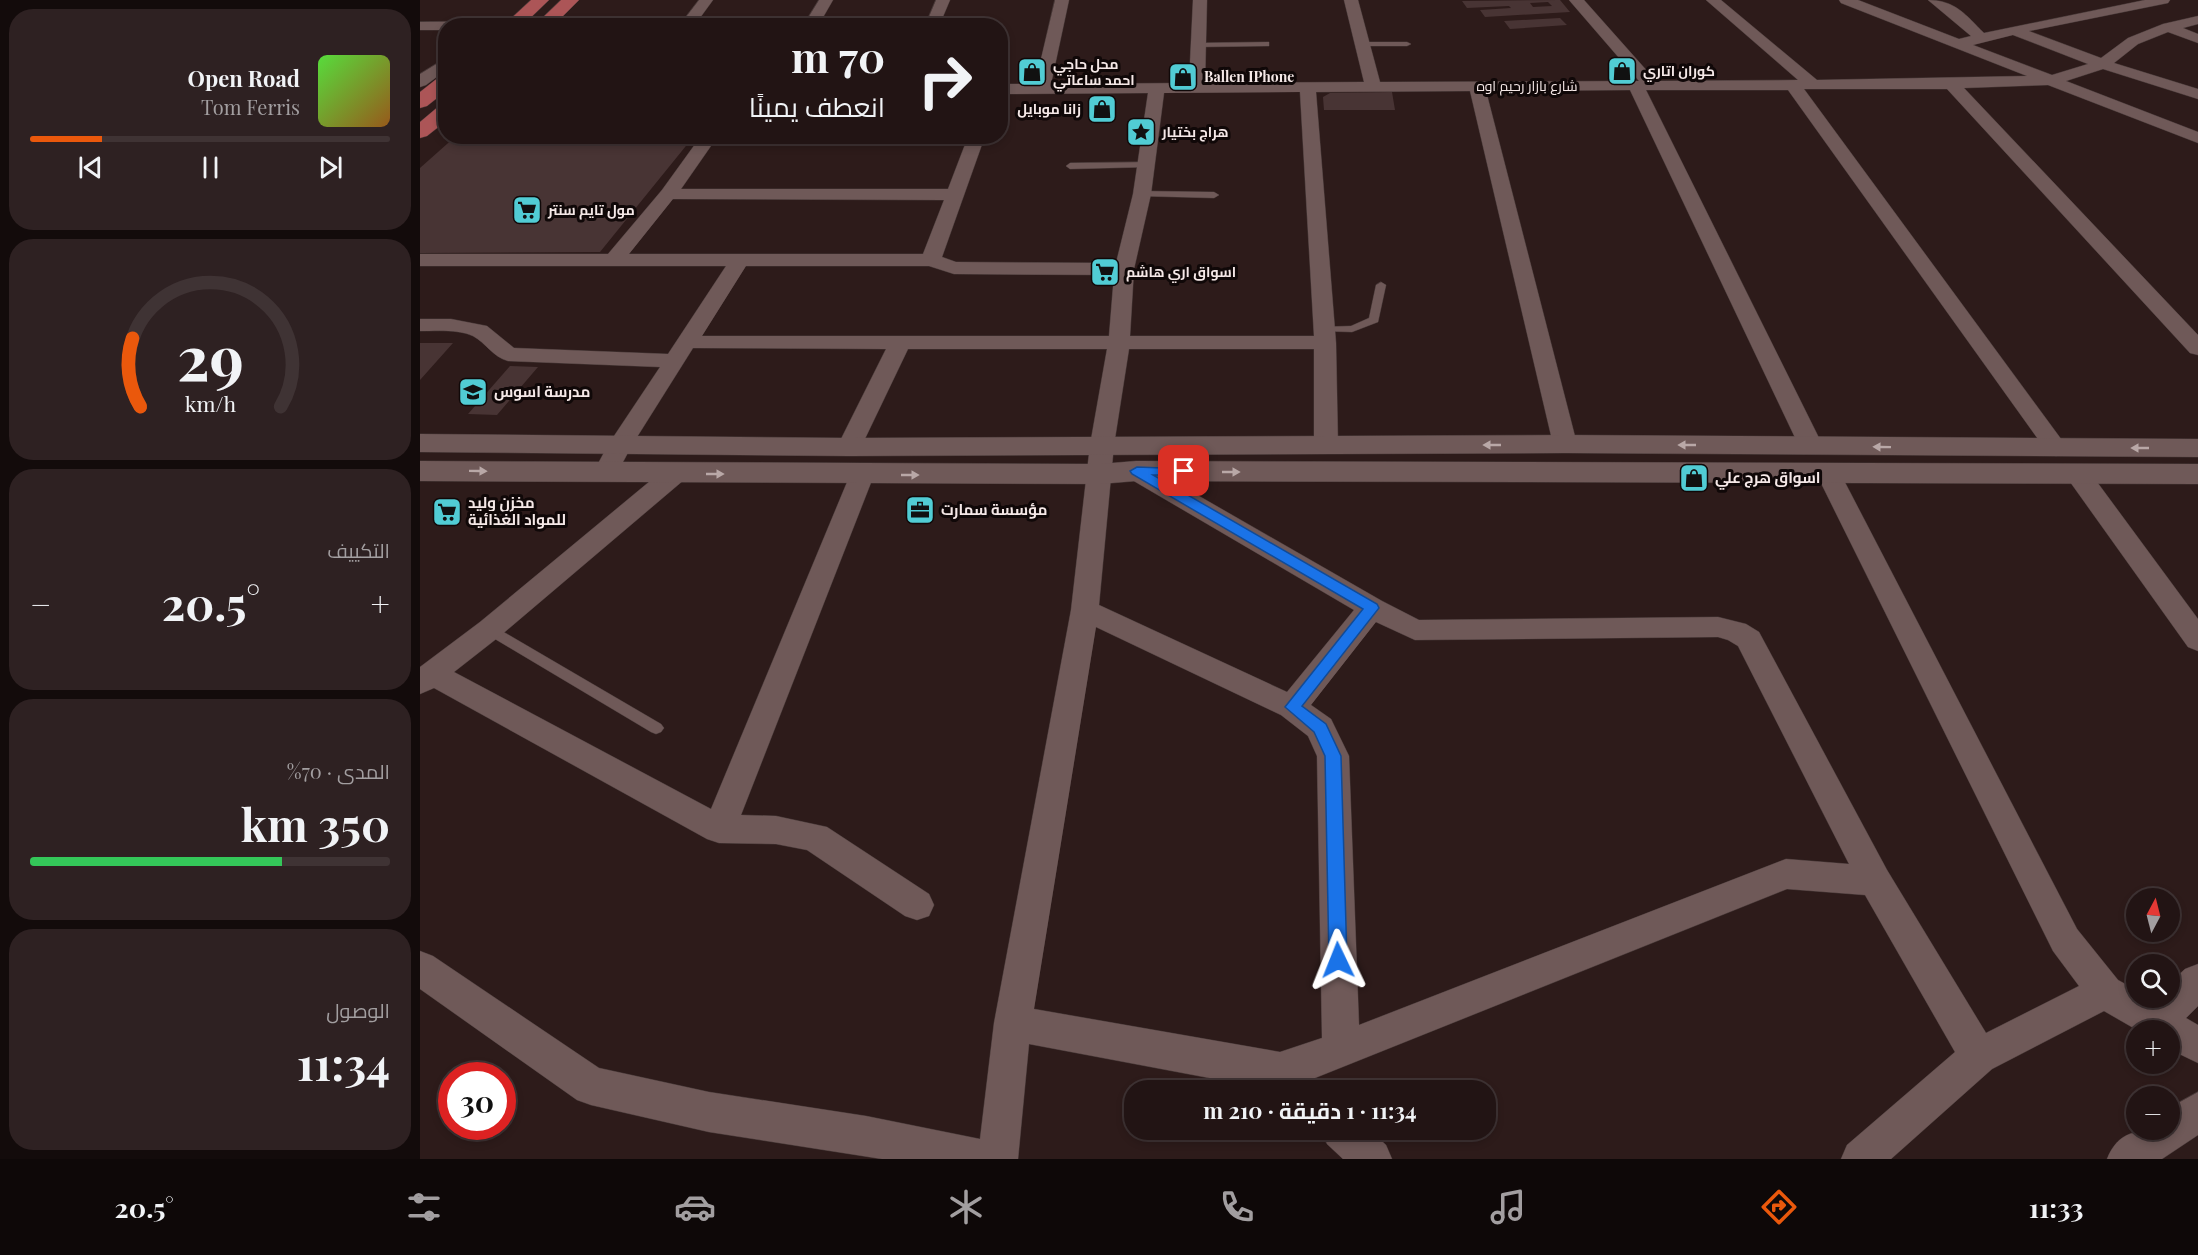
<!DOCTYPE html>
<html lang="ar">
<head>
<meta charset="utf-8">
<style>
	:root { --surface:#221414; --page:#2e2122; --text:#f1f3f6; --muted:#a29ea0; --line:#3f3334; --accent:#ea580c }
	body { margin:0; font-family:"Playfair Display",Cairo,serif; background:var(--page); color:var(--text); direction:rtl; height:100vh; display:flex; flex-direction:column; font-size:22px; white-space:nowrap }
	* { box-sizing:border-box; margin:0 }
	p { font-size:20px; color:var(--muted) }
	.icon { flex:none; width:33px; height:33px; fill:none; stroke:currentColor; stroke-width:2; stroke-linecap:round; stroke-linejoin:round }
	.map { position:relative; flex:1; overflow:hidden; direction:ltr }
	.side { display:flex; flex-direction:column; gap:9px; padding:9px; background:#130b0b; width:420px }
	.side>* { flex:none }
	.guide { position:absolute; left:18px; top:18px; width:570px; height:126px; border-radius:24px; box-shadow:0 3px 9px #0003,0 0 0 2px var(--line); direction:rtl; background:#221414; color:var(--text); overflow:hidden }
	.needle { width:39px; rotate:7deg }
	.buttons { position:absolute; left:1706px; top:888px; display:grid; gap:12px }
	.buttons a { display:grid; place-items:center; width:54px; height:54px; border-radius:50%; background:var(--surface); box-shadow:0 3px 9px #0003,0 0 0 2px var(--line); font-size:30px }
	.speed { position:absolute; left:18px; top:1062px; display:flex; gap:12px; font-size:30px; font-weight:700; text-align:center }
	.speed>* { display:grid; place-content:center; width:78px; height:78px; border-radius:50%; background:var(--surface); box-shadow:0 3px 9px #0003,0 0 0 2px var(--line); line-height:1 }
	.speed .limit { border:9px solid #d22; background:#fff; color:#111 }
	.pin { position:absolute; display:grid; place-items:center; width:51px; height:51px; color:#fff; margin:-26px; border-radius:12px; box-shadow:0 3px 9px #0006 }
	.me { position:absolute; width:66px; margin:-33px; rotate:358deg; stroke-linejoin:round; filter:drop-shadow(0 0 4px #0008) }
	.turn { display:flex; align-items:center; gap:21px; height:126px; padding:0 24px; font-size:27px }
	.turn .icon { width:78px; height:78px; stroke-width:2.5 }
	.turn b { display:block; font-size:42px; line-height:51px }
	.big { font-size:45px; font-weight:700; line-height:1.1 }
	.side .tile { flex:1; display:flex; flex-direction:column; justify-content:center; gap:9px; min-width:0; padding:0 21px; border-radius:24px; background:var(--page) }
	.side .dial { align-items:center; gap:0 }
	.dial svg { height:156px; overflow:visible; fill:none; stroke:var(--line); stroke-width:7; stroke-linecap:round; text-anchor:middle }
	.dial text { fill:var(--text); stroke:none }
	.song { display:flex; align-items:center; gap:18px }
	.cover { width:72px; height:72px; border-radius:9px; background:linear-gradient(135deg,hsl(110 70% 55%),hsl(30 70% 35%)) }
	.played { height:6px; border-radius:3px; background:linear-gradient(90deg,var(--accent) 20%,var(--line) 20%) }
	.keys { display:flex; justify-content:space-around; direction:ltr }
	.heat { display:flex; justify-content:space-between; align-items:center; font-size:33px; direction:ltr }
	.charge { height:9px; border-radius:4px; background:linear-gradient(90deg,#34c759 70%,var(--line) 0) }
	.trip { position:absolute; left:704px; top:1080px; width:372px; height:60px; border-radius:24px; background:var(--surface); box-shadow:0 3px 9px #0003,0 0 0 2px var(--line); font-weight:700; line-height:60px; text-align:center; direction:rtl }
	.tabs { display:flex; height:96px; justify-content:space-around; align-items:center; background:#0e0808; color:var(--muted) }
	.tabs .icon { width:42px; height:42px }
	.tabs .active { color:var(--accent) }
	.tabs b { font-size:27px; color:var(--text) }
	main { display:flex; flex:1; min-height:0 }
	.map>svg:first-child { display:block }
</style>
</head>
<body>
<main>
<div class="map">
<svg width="1778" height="1159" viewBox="0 0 1778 1159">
	<rect width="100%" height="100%" fill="#2d1b1a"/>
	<!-- building -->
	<path fill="#483434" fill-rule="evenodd" d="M1140 0 1150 12 1065 17 1060 10 1091 8 1089 6 1047 8 1042 1ZM1128 2 1132 6 1113 7 1110 3Z
		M1140 18 1147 25 1090 29 1084 21Z
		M972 92 975 110H904L903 97 910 93Z
		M36 136H274L180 252 0 253V168Z
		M0 343H33L0 380Z
		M90 366 118 367 77 415 48 414Z"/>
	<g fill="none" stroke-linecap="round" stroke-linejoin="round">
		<!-- service casing -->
		<g stroke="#463837" stroke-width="1">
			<path id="service" d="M846 42H849V46L778 47 774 45 778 43Z
				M939 42H987L991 44 987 46H939Z
				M726 162 730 165 729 167 650 169 646 166 650 163Z
				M722 191 794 192 799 195 794 198 719 196V192Z
				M961 282 966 285 958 322 932 332 900 331V327L931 326 949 318 956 285Z
				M70 624 241 724 244 728 241 732 236 734 231 732 65 633 63 629 65 625Z"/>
		</g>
		<!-- minor casing -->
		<g stroke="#463837" stroke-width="1">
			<path id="minor" d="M279 0H293L274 26H259Z
				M399 0H413L398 26H383Z
				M516 0H530L519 26H505Z
				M635 0H649L631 84 769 83 773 0H787L785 83 944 82 924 0H938L960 82 1219 81 1149 0H1164L1236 81 1378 80 1286 0H1301L1397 80 1607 76 1421 3 1419 0H1438L1539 39 1551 36 1508 0C1535 0 1546 15 1564 33L1725 0H1750L1748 3 1609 31 1681 58 1708 38 1743 24 1778 16V24L1763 28 1778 34V43L1748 32 1718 44 1694 63 1778 89V99L1683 69 1646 81 1778 132V143L1628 85 1544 88 1778 335V355L1770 353 1527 89H1384L1644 443 1648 448 1644 453 1636 456 1628 453 1368 90H1226L1403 446 1399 451 1391 454 1383 451 1379 446 1210 90 1066 91 1157 444 1153 449 1145 451 1137 449 1133 444 1050 91 896 92 916 343 918 445 914 450 906 453 898 450 894 445V349H709L694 445 679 605 867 692 934 610 707 477 704 471 707 465 716 463 725 465 962 601 999 620 1298 617 1326 624 1339 632 1467 870 1566 1033 1659 986 1633 951 1396 473 1399 467 1408 465 1417 467 1657 929 1698 980 1716 990V998H1749V984L1765 969 1778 964V1006L1766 1018 1778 1025V1063L1749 1049V1030H1717L1684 1011 1572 1069 1471 1159H1421L1427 1145 1535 1052 1445 895 1367 889 895 1078 899 1090H853L609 1044 598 1159H462L289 1132 171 1105 157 1100 0 989V951L13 956 179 1068 289 1092 446 1116 560 1139 574 1023 651 610 670 445 687 349H488L441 447 437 452 429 455 421 452 417 447 466 349 273 348 212 445 194 479 185 481 176 479 173 473 188 445 240 367 88 361C73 357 66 343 53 336 38 329 16 331 0 331V319H31L67 326 94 348 248 354 306 266H0V254H188L242 190 281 136H565L522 257 536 262 696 263 713 194 728 93 580 94V84H615ZM1593 35 1668 64 1632 75 1553 45ZM880 92 894 336H710L714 269 731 194 744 93ZM546 142 528 189H261L293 143ZM253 199 524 200 503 254H209ZM326 266H509L534 274 694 275 689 336H282ZM956 622 995 640 1298 637 1308 640 1318 646 1429 864 1366 859 939 1025 929 756 911 719 891 705ZM676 627 861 715 888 736 897 756 902 1038 860 1052 614 1009Z
				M92 21 99 25 26 26V30H0V22Z
				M26 58V70L6 85 0 87V74Z
				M256 465 265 467 268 473 265 479 80 636 34 672 291 809 430 475 433 469 442 467 451 469 454 475 321 815 356 816 407 827 509 894 514 905 509 916 497 920 485 916 387 850 356 844 299 843 287 839 14 688 0 694V667L60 622 247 467Z
				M1657 465 1666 467 1778 619V651L1768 647 1648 479 1645 473 1648 467Z
				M1778 1092V1135L1742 1159H1687C1699 1129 1720 1130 1749 1130V1108Z
				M901 1130H950L966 1145 972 1159H923L907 1144Z"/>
		</g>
		<!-- tertiary casing -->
		<g stroke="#463837" stroke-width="1">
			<path id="tertiary" d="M0 434 429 438 1145 435 1778 439V457L1145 453 429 456 0 452Z
				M0 461 680 464 716 461 1778 464V484L716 481 680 484 0 481Z"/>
		</g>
		<!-- primary casing -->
		<g stroke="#463837" stroke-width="1">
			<path id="primary" d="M111 0H129L102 26H83Z
				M141 0H159L133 26H114Z
				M26 75V91L7 106 0 108V92L19 77Z
				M26 104V121L7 136 0 138V122L19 106Z"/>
		</g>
		<!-- service -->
		<use href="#service" fill="#6f5958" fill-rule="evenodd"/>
		<!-- minor -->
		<use href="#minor" fill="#6f5958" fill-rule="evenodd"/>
		<!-- tertiary -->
		<use href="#tertiary" fill="#6f5958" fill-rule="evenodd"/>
		<!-- primary -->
		<use href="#primary" fill="#ac5557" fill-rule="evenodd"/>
	</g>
	<!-- one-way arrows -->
	<defs><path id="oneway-solid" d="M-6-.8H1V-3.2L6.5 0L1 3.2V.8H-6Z" transform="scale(1.5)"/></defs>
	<g fill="#b9a8a7">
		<use href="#oneway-solid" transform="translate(1072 445) rotate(180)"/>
		<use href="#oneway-solid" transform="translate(1267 445) rotate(-180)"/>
		<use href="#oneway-solid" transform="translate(1462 447) rotate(-179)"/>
		<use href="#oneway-solid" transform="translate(1720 448) rotate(-180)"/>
		<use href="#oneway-solid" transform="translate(58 471) rotate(1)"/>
		<use href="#oneway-solid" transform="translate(811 472)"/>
		<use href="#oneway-solid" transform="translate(295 474)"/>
		<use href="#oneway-solid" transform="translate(490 475)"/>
	</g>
	<!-- route -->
	<path fill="#1a73e8" stroke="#114b97" stroke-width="1.5" d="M717 467 768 469 770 471 768 474 764 475H733L957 604 959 608 882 706 906 724 921 756 927 960 925 966 918 968 912 966 909 960 905 756 894 732 865 707 943 609 712 474 710 471Z"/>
	<!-- icons -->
	<defs>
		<g id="shop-square" transform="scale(1.5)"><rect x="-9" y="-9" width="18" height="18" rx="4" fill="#51ccd4" stroke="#100808"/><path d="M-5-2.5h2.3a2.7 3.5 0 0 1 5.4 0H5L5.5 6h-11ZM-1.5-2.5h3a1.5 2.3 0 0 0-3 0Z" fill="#111"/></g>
		<g id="sight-square" transform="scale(1.5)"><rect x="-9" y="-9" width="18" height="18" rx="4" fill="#51ccd4" stroke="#100808"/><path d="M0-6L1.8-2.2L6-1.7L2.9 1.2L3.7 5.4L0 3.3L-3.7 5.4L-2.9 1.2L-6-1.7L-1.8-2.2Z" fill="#111"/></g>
		<g id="supermarket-square" transform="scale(1.5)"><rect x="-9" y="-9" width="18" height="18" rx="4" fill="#51ccd4" stroke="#100808"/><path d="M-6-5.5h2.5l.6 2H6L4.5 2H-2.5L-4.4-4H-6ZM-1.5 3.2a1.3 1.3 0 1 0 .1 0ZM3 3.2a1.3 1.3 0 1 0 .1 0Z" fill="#111"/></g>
		<g id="school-square" transform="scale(1.5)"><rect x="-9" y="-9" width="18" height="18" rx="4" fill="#51ccd4" stroke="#100808"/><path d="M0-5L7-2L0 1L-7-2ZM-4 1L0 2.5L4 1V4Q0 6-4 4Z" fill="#111"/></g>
		<g id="office-square" transform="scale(1.5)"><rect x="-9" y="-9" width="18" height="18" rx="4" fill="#51ccd4" stroke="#100808"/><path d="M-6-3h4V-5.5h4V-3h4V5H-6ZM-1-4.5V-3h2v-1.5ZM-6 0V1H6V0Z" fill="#111"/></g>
	</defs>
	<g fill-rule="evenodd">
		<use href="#shop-square" x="1202" y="71"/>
		<use href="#shop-square" x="612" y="72"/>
		<use href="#shop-square" x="763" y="77"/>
		<use href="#shop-square" x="682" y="109"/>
		<use href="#sight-square" x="721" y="132"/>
		<use href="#supermarket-square" x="107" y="210"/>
		<use href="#supermarket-square" x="685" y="272"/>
		<use href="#school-square" x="53" y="392"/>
		<use href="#shop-square" x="1274" y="478"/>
		<use href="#office-square" x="500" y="510"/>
		<use href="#supermarket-square" x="27" y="512"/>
	</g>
	<g text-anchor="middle" stroke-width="6" stroke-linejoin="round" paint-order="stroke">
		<!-- far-poi labels -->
		<g font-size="14" font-weight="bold" fill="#f5e8e7" stroke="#100808" text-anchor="start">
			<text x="633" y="69">محل حاجي<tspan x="633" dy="16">احمد ساعاتي</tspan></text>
			<text x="1223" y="76">كوران اتاري</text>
			<text x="784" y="82">Ballen IPhone</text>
			<text x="661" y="114" text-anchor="end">زانا موبايل</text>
			<text x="742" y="137">هراج بختيار</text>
			<text x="128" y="215">مول تايم سنتر</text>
			<text x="706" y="277">اسواق اري هاشم</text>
		</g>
		<!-- far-street labels -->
		<g font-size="14" fill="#f5e8e7" stroke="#100808">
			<text x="1107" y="91">شارع بازار رحيم اوه</text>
		</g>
		<!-- poi labels -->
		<g font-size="15" font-weight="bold" fill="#f5e8e7" stroke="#100808" text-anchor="start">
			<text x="74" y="397">مدرسة اسوس</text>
			<text x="1295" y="483">اسواق هرج علي</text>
			<text x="48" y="508">مخزن وليد<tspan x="48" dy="17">للمواد الغذائية</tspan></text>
			<text x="521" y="515">مؤسسة سمارت</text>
		</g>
	</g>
</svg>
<div class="buttons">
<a><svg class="needle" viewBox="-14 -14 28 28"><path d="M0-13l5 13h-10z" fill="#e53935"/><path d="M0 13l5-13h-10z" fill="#a29ea0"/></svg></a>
<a><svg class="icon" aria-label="search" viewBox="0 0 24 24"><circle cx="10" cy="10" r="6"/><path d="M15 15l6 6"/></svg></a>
<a>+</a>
<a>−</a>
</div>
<div class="speed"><div class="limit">30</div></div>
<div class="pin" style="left:764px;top:471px;background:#d93025"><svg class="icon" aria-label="arrive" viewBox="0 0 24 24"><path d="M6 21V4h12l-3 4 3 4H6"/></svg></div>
<svg class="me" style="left:918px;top:960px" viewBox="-20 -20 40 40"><path d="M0-17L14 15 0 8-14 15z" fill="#1a73e8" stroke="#fff" stroke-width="4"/></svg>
<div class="trip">11:34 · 1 دقيقة · 210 m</div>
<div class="guide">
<div class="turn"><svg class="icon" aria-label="right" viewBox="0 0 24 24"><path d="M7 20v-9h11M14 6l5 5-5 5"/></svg><div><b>70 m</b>انعطف يمينًا</div></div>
</div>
</div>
<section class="side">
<div class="tile">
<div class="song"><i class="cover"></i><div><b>Open Road</b><p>Tom Ferris</p></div></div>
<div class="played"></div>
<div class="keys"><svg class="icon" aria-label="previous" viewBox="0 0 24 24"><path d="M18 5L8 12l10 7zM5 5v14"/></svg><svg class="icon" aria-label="pause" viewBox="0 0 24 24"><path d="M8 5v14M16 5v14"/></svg><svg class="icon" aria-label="next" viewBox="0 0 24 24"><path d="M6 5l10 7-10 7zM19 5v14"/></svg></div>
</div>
<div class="tile dial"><svg viewBox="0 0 100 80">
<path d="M14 69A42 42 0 1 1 86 69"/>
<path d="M14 69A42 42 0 0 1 10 34" stroke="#ea580c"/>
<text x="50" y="56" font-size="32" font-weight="700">29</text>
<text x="50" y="72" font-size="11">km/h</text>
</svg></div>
<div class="tile"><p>التكييف</p>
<div class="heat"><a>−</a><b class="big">20.5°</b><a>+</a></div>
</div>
<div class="tile"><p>المدى · 70%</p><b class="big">350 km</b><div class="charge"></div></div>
<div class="tile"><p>الوصول</p><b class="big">11:34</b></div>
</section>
</main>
<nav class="tabs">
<b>11:33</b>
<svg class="icon active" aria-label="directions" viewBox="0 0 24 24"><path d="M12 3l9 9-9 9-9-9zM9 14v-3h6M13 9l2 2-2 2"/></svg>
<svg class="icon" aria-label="music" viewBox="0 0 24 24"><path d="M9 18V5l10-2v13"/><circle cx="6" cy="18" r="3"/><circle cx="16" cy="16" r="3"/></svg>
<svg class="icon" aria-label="phone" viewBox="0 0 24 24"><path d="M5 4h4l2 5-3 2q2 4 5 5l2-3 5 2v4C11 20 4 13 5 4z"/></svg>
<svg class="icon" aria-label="climate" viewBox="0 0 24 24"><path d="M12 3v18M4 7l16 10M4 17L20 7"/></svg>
<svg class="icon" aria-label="car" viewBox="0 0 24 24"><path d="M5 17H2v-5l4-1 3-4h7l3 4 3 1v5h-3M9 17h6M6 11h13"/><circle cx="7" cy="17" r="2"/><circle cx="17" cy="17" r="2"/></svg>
<svg class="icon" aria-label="filters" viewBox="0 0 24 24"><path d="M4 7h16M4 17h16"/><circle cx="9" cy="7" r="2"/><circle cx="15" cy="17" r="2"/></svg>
<b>20.5°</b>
</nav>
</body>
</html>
